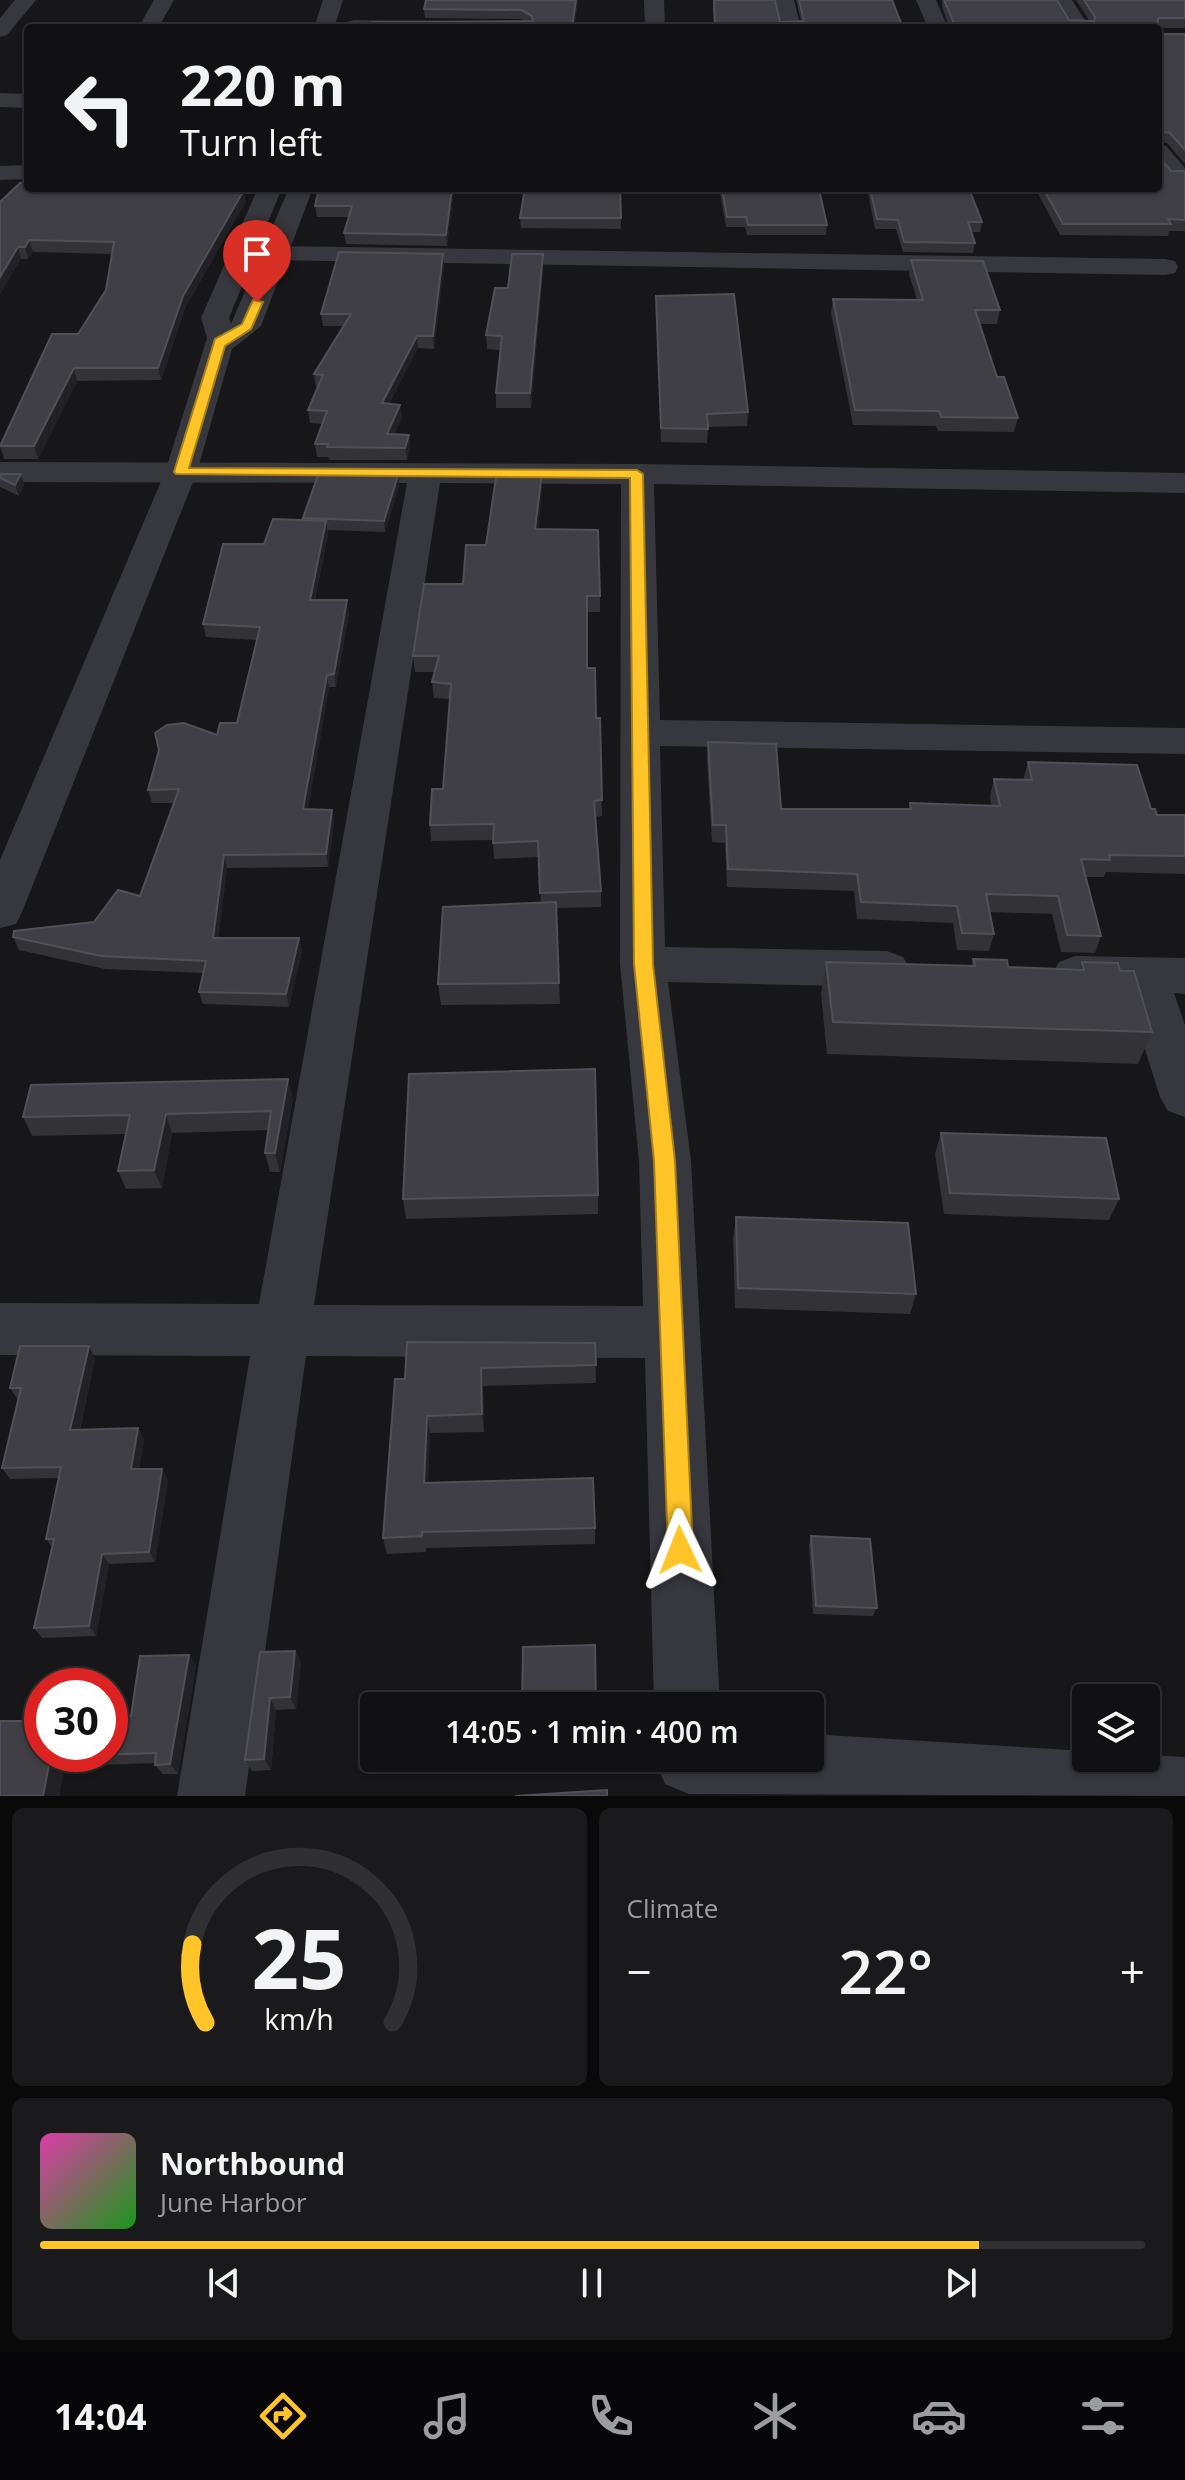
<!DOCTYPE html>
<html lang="en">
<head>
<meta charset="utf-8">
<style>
	:root { --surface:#111013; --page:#1a191c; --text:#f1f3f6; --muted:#9c9da0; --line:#303033; --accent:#ffc528 }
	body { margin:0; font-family:"Open Sans",sans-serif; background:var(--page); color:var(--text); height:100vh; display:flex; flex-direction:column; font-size:30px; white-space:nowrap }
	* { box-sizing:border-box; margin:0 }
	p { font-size:26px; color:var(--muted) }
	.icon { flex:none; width:44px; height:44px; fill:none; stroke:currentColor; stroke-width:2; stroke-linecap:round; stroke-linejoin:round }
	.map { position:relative; height:1796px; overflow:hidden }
	.drawer { display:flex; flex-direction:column; gap:12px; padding:12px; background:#09090a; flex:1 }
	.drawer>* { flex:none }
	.top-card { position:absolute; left:24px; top:24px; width:1138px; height:168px; border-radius:8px; box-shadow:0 2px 6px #0004,0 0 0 2px var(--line); background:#111013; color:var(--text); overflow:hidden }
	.fabs { position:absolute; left:1072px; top:1684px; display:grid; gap:16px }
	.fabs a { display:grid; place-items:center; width:88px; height:88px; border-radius:8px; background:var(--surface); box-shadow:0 2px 6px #0004,0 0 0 2px var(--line); font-size:40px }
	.speed { position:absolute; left:24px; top:1668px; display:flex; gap:16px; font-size:40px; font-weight:700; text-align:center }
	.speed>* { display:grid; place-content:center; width:104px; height:104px; border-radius:50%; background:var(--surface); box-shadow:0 2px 6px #0004,0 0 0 2px var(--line); line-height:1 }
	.speed .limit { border:12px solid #d22; background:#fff; color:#111 }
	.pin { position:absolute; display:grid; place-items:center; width:68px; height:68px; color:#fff; margin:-82px -34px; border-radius:50% 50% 50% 0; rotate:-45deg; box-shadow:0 0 8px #0007 }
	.pin .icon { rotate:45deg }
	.me { position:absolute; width:88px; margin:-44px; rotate:358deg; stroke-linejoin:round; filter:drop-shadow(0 0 6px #0008) }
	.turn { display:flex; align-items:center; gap:28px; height:168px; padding:0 24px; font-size:36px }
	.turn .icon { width:104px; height:104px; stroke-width:2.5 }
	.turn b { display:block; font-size:56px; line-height:68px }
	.big { font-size:60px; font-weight:600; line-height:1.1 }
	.drawer .widget { flex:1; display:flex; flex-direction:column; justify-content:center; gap:12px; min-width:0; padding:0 28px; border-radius:12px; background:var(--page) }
	.drawer .dial { align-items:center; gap:0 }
	.dial svg { height:208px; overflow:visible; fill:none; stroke:var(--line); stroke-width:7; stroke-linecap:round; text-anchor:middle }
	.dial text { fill:var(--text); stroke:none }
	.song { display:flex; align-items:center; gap:24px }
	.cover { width:96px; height:96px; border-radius:12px; background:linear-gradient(135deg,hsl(320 70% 55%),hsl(120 70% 35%)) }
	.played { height:8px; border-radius:4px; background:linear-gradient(90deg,var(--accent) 85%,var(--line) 85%) }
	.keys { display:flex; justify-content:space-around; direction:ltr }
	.heat { display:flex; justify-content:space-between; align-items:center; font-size:44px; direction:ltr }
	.drawer .tiles { flex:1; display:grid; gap:12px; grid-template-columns:1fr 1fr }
	.widget:last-child { grid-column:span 2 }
	.trip { position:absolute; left:360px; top:1692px; width:464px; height:80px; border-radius:8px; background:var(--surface); box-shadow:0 2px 6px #0004,0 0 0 2px var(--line); font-weight:600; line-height:80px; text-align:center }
	.menu { display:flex; height:128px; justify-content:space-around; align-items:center; background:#070608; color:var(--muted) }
	.menu .icon { width:56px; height:56px }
	.menu .selected { color:var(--accent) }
	.menu b { font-size:36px; color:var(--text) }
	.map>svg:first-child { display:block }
</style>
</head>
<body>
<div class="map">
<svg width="1185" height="1796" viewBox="0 0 1185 1796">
	<rect width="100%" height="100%" fill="#171619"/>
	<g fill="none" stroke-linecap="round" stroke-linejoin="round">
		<!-- minor -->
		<path fill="#37383e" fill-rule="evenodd" d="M15 0H36L7 35 0 37V18Z
			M154 0H174L158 28H138Z
			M644 0H664L665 28H645Z
			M774 0H794L801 28H781Z
			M916 0H936L948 28H928Z
			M1052 0H1072L1090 28H1070Z
			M354 20 521 22 531 28H345L347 22Z
			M0 93 28 94V108L0 107Z
			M1158 144 1166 146 1185 168V179H1168L1158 166Z
			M28 165V179L0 180V166Z
			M276 246 1165 259 1175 261 1178 267 1175 273 1165 275 267 260 263 254 267 248Z
			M0 462 637 464 1185 473V493L654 484 660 720 1185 728V754L660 746 665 947 887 951 903 957 910 969 903 981 887 987 668 982 691 1161 720 1706H654L645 1358 306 1356 245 1796H177L250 1356 0 1355V1303L259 1304 407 483 0 482ZM440 483 621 484 620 964 639 1161 643 1306 314 1305Z
			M1075 956 1185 958V994L1174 993 1185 1025V1117L1168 1111 1160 1097 1127 993 1075 992 1059 986 1052 974 1059 962Z
			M810 1734 1086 1751V1758H1146V1755L1185 1757V1796L689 1794 665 1784 655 1760 810 1758Z"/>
		<!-- tertiary -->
		<path fill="#37383e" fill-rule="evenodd" d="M323 0H343L334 28H314Z
			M258 188H282L229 318 231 324 289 188H313L261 326 232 349 197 472 22 912 16 924 0 928V860L165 472 207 338 201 318Z"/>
	</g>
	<!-- wall -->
	<path fill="#333237" d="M578 0 574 28H370L524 21 521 19 425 18 424 9Z
		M713 0H775L780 22 801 21 796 0H892L903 28H714Z
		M942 0H1057L1069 20H1089L1076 0H1185V28H1158V34H1185V164L1167 143 1158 142V28H949L942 6Z
		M1171 171H1185V231H1169L1168 236 1060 235 1035 188H1158Z
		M454 188 447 246 346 244 344 233 349 217H317L315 206Z
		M620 188 621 229 521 228 520 218Z
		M719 188H777L827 225 826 235H747L745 227H726Z
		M867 188H923L982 222 980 232H971L975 243 973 253 903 252 896 229H875Z
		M246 201 185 308 161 380 77 381 38 459H4L0 446 78 334 106 290 112 254 33 252 28 259H21L0 202Z
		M911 260 1000 310 997 324H980L997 377 1018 418 1014 432 938 431 936 426 853 425 831 313 833 299 917 300 909 274Z
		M444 266 434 349 418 348 389 404 402 417 394 435H409L410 448 407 460H329L328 457H317L315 444 322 424 310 423 308 410 318 387H316L314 374 344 326H323L321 314Z
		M543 268 531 408H496V393L501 350 487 349 486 335 508 288Z
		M656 296 748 412 747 426 708 427 707 443 661 442Z
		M542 472V488L538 529 600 596V612H587V668L596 718H600L602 816 595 817 601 891V907L556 908 560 1004 441 1005 438 984 541 903 539 857 494 859 493 840 431 841 430 825 443 789 450 699 434 698 432 682 435 672H415L413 656 463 584 486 545Z
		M0 474H21L24 485 19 496 0 487Z
		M399 486 385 532 328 530V534L315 600 349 613 336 687H329L308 809 332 810 334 823 328 867 227 868 218 938H299L302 951 289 1007 203 1004 199 992 203 973 105 969 19 950 13 937 94 922 140 896 174 803H152L148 790 217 735 237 723 257 640 206 637 203 624 264 544 304 520 303 518Z
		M708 742 781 809H909L910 803 991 806 990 796 994 779 1023 780 1028 762 1151 809 1157 815H1185V874L1106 872 1104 877H1086L1101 936 1095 953 1061 952 1052 914 990 912 994 934 989 951 957 950 953 923 857 919 854 891 727 887 725 843 712 842 707 760Z
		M973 959 1008 967 1079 969 1082 962 1120 971 1152 1032 1138 1064 827 1054 821 994 826 962 972 966Z
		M293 1098 280 1172H270L265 1153 268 1130 172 1133 162 1188 126 1189 118 1171 126 1134 32 1136 23 1117Z
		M941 1133 1119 1199 1109 1220 944 1214 935 1154Z
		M598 1195V1214L406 1219 403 1199Z
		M736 1217 916 1294 910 1314 735 1308 733 1238Z
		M595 1343 596 1383 483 1386 484 1432 430 1433 428 1483 595 1528V1544L426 1548V1552L387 1554 383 1538 405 1379Z
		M95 1358 80 1430 138 1428 144 1440 139 1469 168 1480 155 1562 109 1564 96 1636 42 1638 34 1628 52 1547 46 1539 59 1478 10 1479 2 1468 18 1400 10 1388Z
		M811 1536 877 1608 873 1616 813 1614 809 1545Z
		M295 1651 301 1663 296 1709 276 1710 271 1770 252 1771 245 1760 260 1652Z
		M189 1655 196 1666 178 1774H163L155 1765V1763L73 1766 66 1758 59 1796H0L42 1754 131 1716Z"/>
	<!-- shaded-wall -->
	<path fill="#222125" d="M576 0H578L574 28H572Z
		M452 188H454L447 246 446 235Z
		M244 190 246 201 185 308 161 380 158 368 183 296Z
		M29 240 33 252 28 259 25 247Z
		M18 247 21 259 0 295V277Z
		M443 254 444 266 434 349 433 336Z
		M543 254V268L531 408 530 393Z
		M417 336 418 348 383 416 382 403Z
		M74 368 77 381 38 459 34 446Z
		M400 405 402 417 388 447 387 434Z
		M409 435 410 448 407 460 405 448Z
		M542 472V488L536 545 535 529Z
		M21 474 24 485 19 496 15 485Z
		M398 475 399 486 385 532 384 521Z
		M326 521 328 534 312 613 310 600Z
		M347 600 349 613 336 687 334 674Z
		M327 675 329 687 306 822 303 809Z
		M332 810 334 823 328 867 326 854Z
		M224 855 227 868 217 951 213 938Z
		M299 938 302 951 289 1007 286 994Z
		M288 1079 293 1098 280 1172 275 1153Z
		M166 1114 172 1133 162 1188 154 1170Z
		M89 1346 95 1358 77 1442 70 1430Z
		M481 1368 483 1386 484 1432 482 1414Z
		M427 1416 430 1433 428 1500 424 1483Z
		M138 1428 144 1440 137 1480 131 1469Z
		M162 1469 168 1480 155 1562 149 1552Z
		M102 1554 109 1564 96 1636 89 1626Z
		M295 1651 301 1663 296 1709 290 1697Z
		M189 1655 196 1666 178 1774 170 1764Z
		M270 1698 276 1710 271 1770 264 1759Z
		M51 1754H66L64 1756 66 1758 59 1796H43Z"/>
	<!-- building -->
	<path fill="#3f3f45" stroke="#505057" stroke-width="2" d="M426 0H576L572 28H370L372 22 533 21 532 16 521 10 424 9Z
		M714 0H775L780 22 804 21 799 0H892L903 28H715Z
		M944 0H1057L1069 20 1094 21 1095 17 1084 0H1185V18H1158V34H1185V150L1170 133 1159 131 1158 151V28H956Z
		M1158 156 1171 171H1185V220L1168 219 1171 224H1063L1043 188H1158Z
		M20 183H28V188H194L244 190 183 296 158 368H74L34 446H0L52 334H78L106 290 114 242 29 240 25 247H18L0 277V202Z
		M319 188H452L446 235 344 233 352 206H315Z
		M525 188H620L621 218H520Z
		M722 188 819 189 827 225H748L746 217H727Z
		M870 188 969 189 982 222H968L975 243 904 242 898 220 877 219Z
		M339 252 443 254 433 336H417L382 403 400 405 387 434 409 435 405 448 327 447 328 444H315L327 411 308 410 323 375 314 374 351 314H321Z
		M512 254H543L530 393H496L502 336 486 335 495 288H508Z
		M911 260 983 261 1000 310H975L997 377H1004L1018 418 941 417 939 411 855 410 833 299 923 300Z
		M734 294 748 412 707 414 708 429 661 428 656 296Z
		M497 471 542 472 535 529 598 530 600 596H587V668H595L596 718H600L602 800 594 801 601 891 540 893 538 841 493 843 494 824 430 825 432 789H443L451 684 432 682 439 656H413L424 584H463L466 545H486Z
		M0 474H21L15 485 0 478Z
		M318 475H398L384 521 303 518Z
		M273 519 326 521 310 600H347L334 674 327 675 303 809 332 810 326 854 224 855 213 938H299L286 994 199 992 206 961 101 956 13 937 14 931 94 922 118 890 140 896 179 789 148 790 159 750 155 733 167 725 184 723 217 735 220 723H237L260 627 203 624 223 544H264Z
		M708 742 776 744 781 809H911L910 803 1000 806 994 779 1032 780 1028 762 1137 765 1151 809H1155L1157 815H1185V856L1109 855 1110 860 1081 859 1101 936 1067 935 1058 896 986 894 994 934 962 933 957 906 861 902 857 874 728 869 726 825H713Z
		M556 902 559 983 438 984 443 907Z
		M973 959 1007 960 1008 967 1084 970 1082 962 1118 963 1120 971H1134L1152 1032 833 1022 826 962 975 966Z
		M595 1069 598 1195 403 1199 409 1074Z
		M288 1079 275 1153H265L271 1111 166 1114 154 1170 118 1171 130 1115 23 1117 31 1085Z
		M941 1133 1106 1138 1119 1199 950 1193Z
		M736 1217 908 1223 916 1294 738 1288Z
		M407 1342 595 1343 596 1365 481 1368 482 1414 427 1416 424 1483 593 1478 595 1528 422 1532V1536L383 1538 395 1379H405Z
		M20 1346H89L70 1430 138 1428 131 1469H162L149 1552 102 1554 89 1626 34 1628 54 1539H46L61 1467 2 1468 21 1388H10Z
		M811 1536 870 1539 877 1608 816 1606Z
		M595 1645 596 1705 522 1706 523 1647Z
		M295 1651 290 1697 270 1698 264 1759 245 1760 260 1652Z
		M189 1655 170 1764 155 1765 156 1753 64 1756V1754H110V1716H131L140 1656Z
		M0 1721H42V1754H51L43 1796H0Z
		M607 1790V1796H515Z"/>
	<!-- route -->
	<path fill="#ffc528" stroke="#a6801a" stroke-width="2" d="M253 300 263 302 251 329 225 346 189 468 637 470 643 474 653 964 675 1161 693 1550 689 1559 680 1563 671 1559 668 1550 654 1161 634 964 630 478 176 474 174 472 215 339 242 324Z"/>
</svg>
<div class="fabs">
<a><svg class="icon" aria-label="layers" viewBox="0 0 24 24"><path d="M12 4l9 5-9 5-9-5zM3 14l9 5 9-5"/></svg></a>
</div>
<div class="speed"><div class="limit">30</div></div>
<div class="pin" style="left:257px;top:302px;background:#d93025"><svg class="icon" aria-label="arrive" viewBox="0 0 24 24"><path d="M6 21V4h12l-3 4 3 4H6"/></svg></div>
<svg class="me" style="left:680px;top:1550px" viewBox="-20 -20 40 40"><path d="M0-17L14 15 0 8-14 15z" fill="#ffc528" stroke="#fff" stroke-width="4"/></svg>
<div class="trip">14:05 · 1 min · 400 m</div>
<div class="top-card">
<div class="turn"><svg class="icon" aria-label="left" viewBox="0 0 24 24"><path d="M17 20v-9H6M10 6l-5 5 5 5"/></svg><div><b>220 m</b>Turn left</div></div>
</div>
</div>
<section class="drawer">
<div class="tiles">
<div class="widget dial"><svg viewBox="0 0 100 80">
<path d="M14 69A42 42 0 1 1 86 69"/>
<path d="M14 69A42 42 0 0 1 9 39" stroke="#ffc528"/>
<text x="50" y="56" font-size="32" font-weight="700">25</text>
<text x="50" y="72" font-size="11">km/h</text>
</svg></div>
<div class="widget"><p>Climate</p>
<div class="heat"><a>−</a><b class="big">22°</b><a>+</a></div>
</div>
<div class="widget">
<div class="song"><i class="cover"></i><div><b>Northbound</b><p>June Harbor</p></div></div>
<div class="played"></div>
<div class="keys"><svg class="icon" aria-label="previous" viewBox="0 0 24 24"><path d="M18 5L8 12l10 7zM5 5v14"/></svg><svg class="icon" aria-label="pause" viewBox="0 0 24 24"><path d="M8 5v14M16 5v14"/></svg><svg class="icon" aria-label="next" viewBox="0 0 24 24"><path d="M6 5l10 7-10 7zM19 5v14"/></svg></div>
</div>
</div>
</section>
<nav class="menu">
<b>14:04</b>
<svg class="icon selected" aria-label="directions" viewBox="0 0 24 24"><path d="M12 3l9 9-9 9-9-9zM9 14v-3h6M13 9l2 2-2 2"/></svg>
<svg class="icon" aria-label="music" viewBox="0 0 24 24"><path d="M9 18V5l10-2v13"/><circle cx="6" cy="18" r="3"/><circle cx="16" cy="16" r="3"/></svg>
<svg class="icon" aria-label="phone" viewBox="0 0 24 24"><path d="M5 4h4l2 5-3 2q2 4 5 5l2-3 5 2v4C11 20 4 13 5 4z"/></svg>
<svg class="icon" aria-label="climate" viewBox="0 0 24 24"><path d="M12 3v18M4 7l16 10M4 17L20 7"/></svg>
<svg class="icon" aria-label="car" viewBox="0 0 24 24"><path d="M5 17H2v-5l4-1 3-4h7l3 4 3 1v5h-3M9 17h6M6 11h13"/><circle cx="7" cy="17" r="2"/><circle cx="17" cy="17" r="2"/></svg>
<svg class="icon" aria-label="filters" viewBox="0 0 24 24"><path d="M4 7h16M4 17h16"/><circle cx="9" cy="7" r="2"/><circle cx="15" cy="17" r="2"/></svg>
</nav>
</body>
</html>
